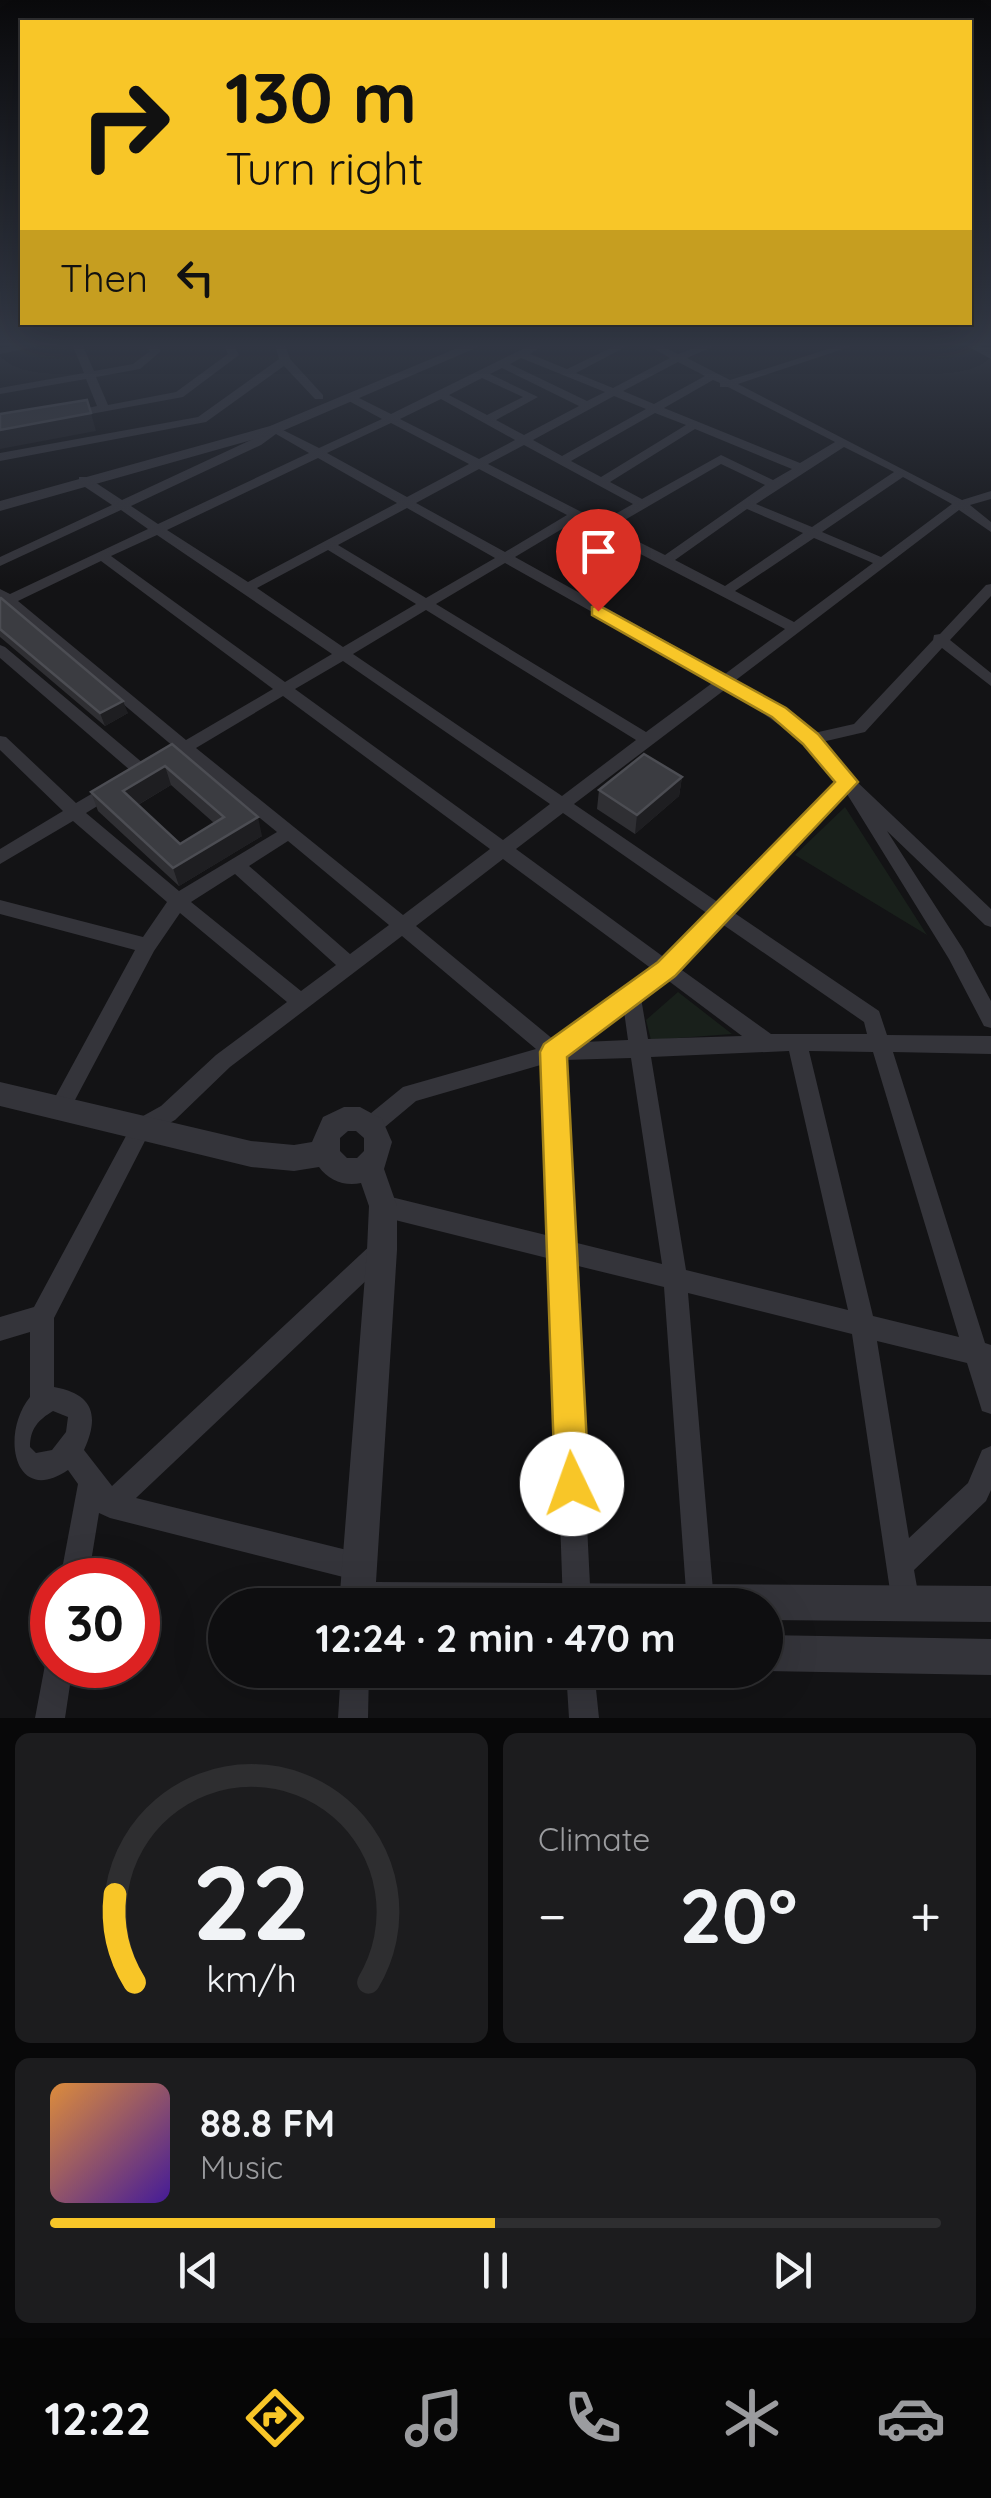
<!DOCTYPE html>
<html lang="en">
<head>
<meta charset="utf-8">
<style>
	:root { --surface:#0e0e10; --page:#1c1c1e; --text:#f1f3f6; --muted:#9b9c9f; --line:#2e2e30; --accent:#f8c628 }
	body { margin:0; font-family:Quicksand,sans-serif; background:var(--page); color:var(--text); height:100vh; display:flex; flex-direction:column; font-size:38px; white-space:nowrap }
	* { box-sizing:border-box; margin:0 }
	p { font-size:32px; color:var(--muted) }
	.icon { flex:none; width:55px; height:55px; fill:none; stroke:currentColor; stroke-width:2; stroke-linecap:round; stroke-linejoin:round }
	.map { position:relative; height:1718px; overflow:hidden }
	.details { display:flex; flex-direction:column; gap:15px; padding:15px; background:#080809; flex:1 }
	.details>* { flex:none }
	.top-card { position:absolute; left:20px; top:20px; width:952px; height:305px; border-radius:0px; box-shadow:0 10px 40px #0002,0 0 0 2px var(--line); background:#f8c628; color:#111; overflow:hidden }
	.speed { position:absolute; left:30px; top:1558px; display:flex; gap:20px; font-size:50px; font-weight:700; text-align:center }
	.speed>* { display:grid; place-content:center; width:130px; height:130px; border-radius:50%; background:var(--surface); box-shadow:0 10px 40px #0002,0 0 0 2px var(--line); line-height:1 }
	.speed .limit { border:15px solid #d22; background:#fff; color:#111 }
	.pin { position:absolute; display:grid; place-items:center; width:85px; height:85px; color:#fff; margin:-102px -42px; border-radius:50% 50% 50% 0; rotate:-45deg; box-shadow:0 0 10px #0007 }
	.pin .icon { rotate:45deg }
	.me { position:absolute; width:110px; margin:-55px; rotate:357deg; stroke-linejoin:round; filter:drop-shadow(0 0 8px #0008) }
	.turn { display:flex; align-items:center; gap:35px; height:210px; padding:0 40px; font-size:45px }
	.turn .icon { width:130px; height:130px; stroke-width:2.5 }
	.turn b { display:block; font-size:70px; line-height:85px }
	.then { display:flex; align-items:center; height:95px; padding:0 40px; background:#0003; gap:20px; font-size:38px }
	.big { font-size:75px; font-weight:700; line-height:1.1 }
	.details .tile { flex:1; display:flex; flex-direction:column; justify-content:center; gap:15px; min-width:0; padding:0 35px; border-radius:15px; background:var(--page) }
	.details .dial { align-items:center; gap:0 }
	.dial svg { height:260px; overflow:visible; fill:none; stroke:var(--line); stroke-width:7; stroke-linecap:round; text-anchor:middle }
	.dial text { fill:var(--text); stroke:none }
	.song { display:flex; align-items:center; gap:30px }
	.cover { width:120px; height:120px; border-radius:15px; background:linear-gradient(135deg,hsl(30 70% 55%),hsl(260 70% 35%)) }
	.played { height:10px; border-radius:5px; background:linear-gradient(90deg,var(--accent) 50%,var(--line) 50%) }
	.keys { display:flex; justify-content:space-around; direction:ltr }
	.heat { display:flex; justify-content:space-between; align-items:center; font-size:55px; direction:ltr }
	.details .tiles { flex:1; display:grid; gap:15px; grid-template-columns:1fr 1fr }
	.tile:last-child { grid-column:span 2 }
	.trip { position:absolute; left:208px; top:1588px; width:575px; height:100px; border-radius:50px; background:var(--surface); box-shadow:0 10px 40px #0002,0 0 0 2px var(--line); font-weight:700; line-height:100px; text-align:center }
	.dock { display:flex; height:160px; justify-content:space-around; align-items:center; background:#060606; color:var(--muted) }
	.dock .icon { width:70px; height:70px }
	.dock .selected { color:var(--accent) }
	.dock b { font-size:45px; color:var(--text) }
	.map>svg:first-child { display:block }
</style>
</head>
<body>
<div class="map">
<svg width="991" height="1718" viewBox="0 0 991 1718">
	<rect width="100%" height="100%" fill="#131315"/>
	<!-- green -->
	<path fill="#19201b" d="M845 807 927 935 795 855Z
		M678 992 732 1034 651 1040 646 1020Z"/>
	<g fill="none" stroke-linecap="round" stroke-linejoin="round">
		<!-- minor -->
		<path fill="#34343a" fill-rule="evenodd" d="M25 344H47L0 354V348Z
			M72 344H82L94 371 133 364 150 351 145 344H155L161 351 140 369 96 377 108 405 176 392 228 354 223 344H233L239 355 183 397 69 418 65 417V413L97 406 86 379 0 394V388L84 373Z
			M275 344H285L290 359 323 395V399H315L284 366 206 422 0 461V453L198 417 279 359Z
			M533 344H545L530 354 567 369 619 344H631L576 373 613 388 670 358 646 344H658L678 354 705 344H719L687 358 730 380 844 344H858L738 384 962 500 991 491V499L970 505 991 522V532L959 510 736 680 814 733 854 724 933 640 934 635 940 634 986 585 991 584V596L950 640 991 673V686L942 648 865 732 822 742 854 779 991 909V927L985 925 887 831 963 949 991 1001V1028L984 1026 949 959 847 794 733 912 879 1011 887 1035 991 1036V1054L893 1052 985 1343 991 1345V1414L982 1411 967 1363 877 1341 909 1538 968 1483 982 1450 991 1446V1490L986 1501 914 1570 920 1604 916 1614 906 1618 896 1614 892 1604 852 1334 688 1293 714 1602 713 1605H687L664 1287 574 1265 591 1605H563L551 1259 383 1217 375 1214 372 1206 375 1198 383 1195 550 1236 544 1064 416 1101 379 1132 372 1135 365 1132 361 1125 365 1118 403 1087 536 1049 402 936 230 1067 175 1120 148 1135 54 1318V1387C93 1394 100 1415 84 1450L112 1486 374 1242 382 1239 390 1242 393 1250 390 1258 136 1498 359 1553 369 1557 373 1567 369 1577 359 1581 110 1518 99 1513 88 1580H60L78 1484 68 1470C14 1507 0 1434 30 1397V1332L0 1341V1317L34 1307 134 1121 161 1106 216 1055 287 1002 180 913 154 951 67 1115 60 1117 53 1115 50 1108 53 1101 135 950 0 914V900L143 937 167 902 73 821 0 864V849L63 811 0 750V736L6 737 76 803 105 786H117L119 790 117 794 86 813 179 891 277 832 184 756 173 761 167 759 165 755 174 747 7 606 0 608V589L10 594 148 529 121 510 0 566V557L112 505 79 483V477H87L122 500 253 439 275 426 319 448 382 419 347 400V396H355L391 414ZM521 358 605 392 587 401 510 364ZM678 362 705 376 654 404 623 391ZM502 368 579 406 524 435 496 420 538 397 490 374ZM482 378 523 397 487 415 449 395ZM713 380 720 383V387H728L835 442 800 463 664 408ZM614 396 646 409 562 456 533 440ZM441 399 515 440 479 459 400 419ZM655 413 686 425 601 477 571 461ZM391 423 469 464 407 497 327 453ZM695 429 792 469 773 480 721 455 642 499 610 482ZM276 434 309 453 158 524 131 506 261 445ZM524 445 633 504 601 522 488 464ZM844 447 894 472 812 527 756 504ZM318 458 397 503 248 582 167 530ZM721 464 765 485 665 555 611 528ZM479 469 567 515 505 552 416 503ZM903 477 952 504 881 557 822 532ZM407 508 495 558 426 598 338 545ZM747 509 803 533 725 586 675 560ZM577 520 596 531 785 629 725 674 515 557ZM157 535 332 654 285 682 111 556ZM814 538 873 563 794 622 735 591ZM328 550 416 604 343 647 257 588ZM101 561 273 689 186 740 18 601ZM505 563 715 681 646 732 436 604ZM426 610 636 740 562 796 353 654ZM343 661 550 804 503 840 295 689ZM727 688 805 743 838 783 719 903 574 804ZM283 696 490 849 403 915 196 748ZM563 813 708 914 665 958 516 849ZM288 841 389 925 350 954 249 866ZM503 859 652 969 554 1040 416 926ZM235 874 336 965 301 991 191 902ZM722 924 864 1022 867 1034H771L679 968ZM666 979 742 1036 648 1039 641 998ZM624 1011 628 1040 583 1042ZM789 1051 848 1310 686 1270 651 1057ZM809 1051 873 1052 959 1337 873 1316ZM631 1058 662 1264 573 1242 564 1060ZM53 1411 68 1417 66 1432 52 1450 36 1453 30 1447C30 1429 38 1420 53 1411Z
			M0 645 5 647 150 769 152 773 150 777H138L0 658Z
			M52 1653V1665H73L65 1718H35L45 1665Z
			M341 1670H369L368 1718H338Z
			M566 1670H594L599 1718H569Z"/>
		<!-- tertiary -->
		<path fill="#34343a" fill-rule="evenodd" d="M467 344H485L280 432 0 511V501L270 426Z
			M0 1082 251 1141 294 1145 312 1142 323 1117 344 1107H360L382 1119 392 1142 384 1169 397 1206V1250L376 1582 991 1586V1622L765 1620V1605H339L367 1250 369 1206 361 1183C345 1187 328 1180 319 1167L294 1171 251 1167 0 1106ZM348 1131H356L364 1138V1151L357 1158H347L340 1151V1138Z
			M765 1635 991 1639V1675L765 1671 762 1670H765Z"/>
		<!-- secondary -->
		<path fill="#42434a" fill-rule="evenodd" d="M967 344 991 348V359L969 347Z"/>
	</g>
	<!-- wall -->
	<path fill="#2f2f33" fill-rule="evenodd" d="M0 598 128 713 105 726 0 637Z
		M172 744 262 836 179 886 98 811 91 792ZM171 785 214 823 180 844 138 805Z
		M682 777 679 796 635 834 597 809 599 790Z"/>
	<!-- shaded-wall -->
	<path fill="#1e1e21" d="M91 413 96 431 0 449V430Z
		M123 701 128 713 105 726 100 713Z
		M165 766 171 785 129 810 123 791Z
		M682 777 679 796 635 834 637 815Z
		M258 817 262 836 179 886 173 868Z"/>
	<!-- building -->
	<path fill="#3b3c41" stroke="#4c4d53" stroke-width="2.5" fill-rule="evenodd" d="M87 400 91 413 0 430V414Z
		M0 598H1L123 701 100 713 0 629Z
		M172 744 258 817 173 868 91 792ZM165 766 224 817 180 844 123 791Z
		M644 754 682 777 637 815 599 790Z"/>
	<!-- sky -->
	<linearGradient id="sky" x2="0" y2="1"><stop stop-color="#0a0a0c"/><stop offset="0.59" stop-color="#333946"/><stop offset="1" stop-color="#333946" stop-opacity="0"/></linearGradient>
	<rect width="991" height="584" fill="url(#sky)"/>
	<!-- route -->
	<path fill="#f8c628" stroke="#a1811a" stroke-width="2.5" d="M598 605 786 708 818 734 858 782 675 976 567 1057 589 1484 584 1496 572 1501 560 1496 555 1484 540 1052 544 1044 658 962 835 782 803 744 772 717 592 615V607Z"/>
</svg>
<div class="speed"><div class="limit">30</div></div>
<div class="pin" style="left:598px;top:611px;background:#d93025"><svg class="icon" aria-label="arrive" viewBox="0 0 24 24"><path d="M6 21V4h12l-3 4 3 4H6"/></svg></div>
<svg class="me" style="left:572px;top:1484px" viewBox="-20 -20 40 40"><circle r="19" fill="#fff"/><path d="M0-13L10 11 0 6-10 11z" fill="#f8c628"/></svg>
<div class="trip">12:24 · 2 min · 470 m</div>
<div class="top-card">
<div class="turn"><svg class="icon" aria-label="right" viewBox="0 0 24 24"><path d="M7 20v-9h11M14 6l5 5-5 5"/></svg><div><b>130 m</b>Turn right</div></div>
<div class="then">Then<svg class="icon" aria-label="left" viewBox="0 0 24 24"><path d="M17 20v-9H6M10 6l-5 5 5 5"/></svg></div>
</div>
</div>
<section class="details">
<div class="tiles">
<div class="tile dial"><svg viewBox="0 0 100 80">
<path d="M14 69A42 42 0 1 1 86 69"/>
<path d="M14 69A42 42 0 0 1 8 42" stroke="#f8c628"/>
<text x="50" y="56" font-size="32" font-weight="700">22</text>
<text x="50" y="72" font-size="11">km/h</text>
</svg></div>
<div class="tile"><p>Climate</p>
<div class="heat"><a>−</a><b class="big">20°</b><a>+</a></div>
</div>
<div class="tile">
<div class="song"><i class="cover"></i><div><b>88.8 FM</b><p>Music</p></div></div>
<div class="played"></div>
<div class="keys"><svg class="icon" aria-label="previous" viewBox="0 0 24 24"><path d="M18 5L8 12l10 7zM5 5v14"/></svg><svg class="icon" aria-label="pause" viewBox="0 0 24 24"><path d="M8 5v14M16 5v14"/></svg><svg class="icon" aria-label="next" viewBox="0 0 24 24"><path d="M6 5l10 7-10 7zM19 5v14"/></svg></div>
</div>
</div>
</section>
<nav class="dock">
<b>12:22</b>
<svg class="icon selected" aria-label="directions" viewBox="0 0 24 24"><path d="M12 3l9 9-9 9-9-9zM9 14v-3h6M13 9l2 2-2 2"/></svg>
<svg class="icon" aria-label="music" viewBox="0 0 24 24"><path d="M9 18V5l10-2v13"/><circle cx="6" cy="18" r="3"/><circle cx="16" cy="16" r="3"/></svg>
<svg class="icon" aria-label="phone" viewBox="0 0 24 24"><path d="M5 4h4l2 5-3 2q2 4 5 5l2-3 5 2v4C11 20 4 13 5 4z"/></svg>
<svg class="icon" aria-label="climate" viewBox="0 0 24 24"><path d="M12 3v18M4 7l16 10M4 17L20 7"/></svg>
<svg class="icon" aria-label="car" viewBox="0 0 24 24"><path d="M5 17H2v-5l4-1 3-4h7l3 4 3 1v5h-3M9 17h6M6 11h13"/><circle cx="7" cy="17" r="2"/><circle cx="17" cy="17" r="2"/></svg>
</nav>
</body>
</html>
